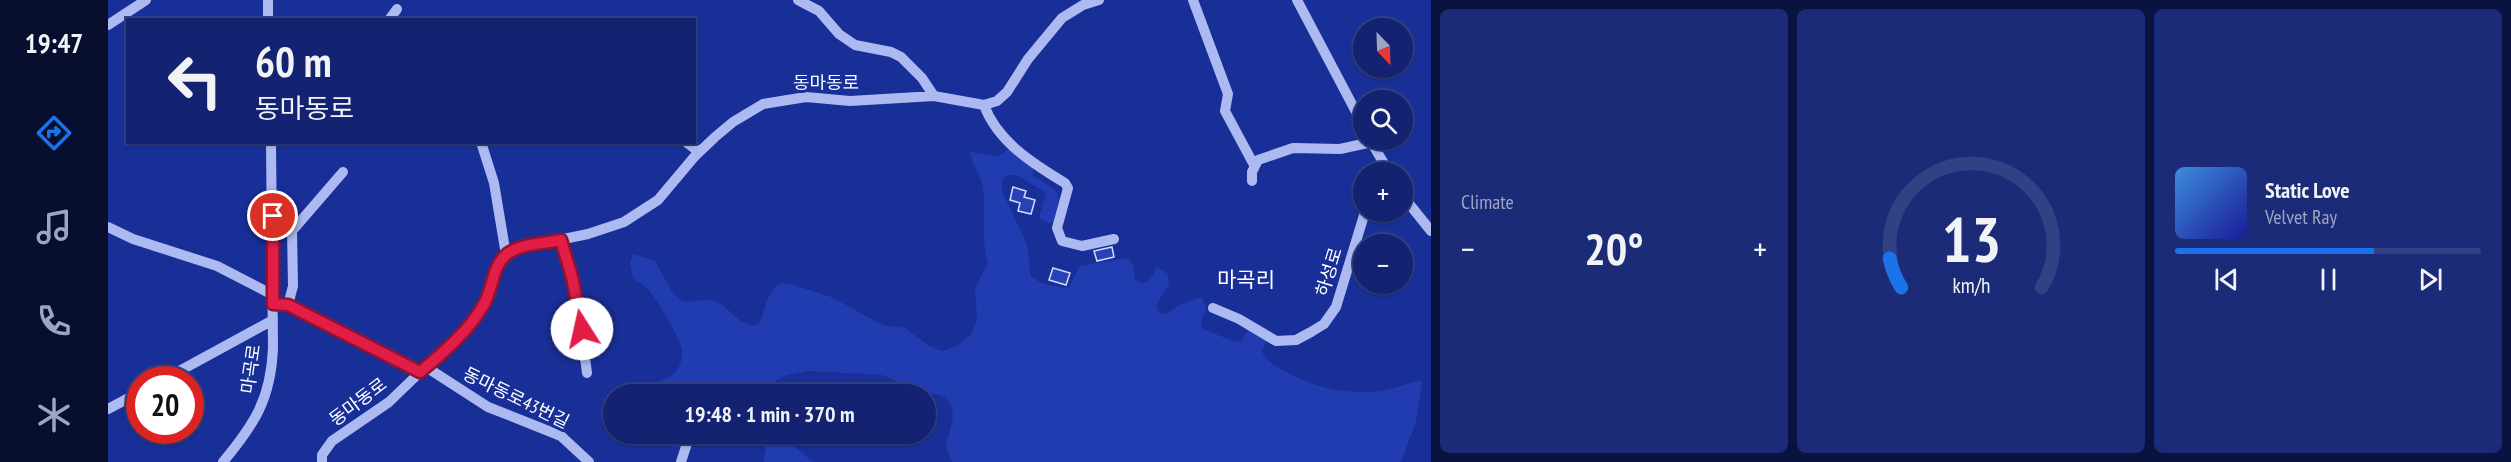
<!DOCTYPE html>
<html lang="en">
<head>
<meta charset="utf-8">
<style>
	:root { --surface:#132372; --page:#1c2b77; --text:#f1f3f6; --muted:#9da4c4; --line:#324084; --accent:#1a73e8 }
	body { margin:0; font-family:"PT Sans Narrow","Noto Sans KR",sans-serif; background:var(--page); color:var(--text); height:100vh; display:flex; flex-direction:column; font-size:22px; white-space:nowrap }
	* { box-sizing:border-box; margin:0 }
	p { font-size:20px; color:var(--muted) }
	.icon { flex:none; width:33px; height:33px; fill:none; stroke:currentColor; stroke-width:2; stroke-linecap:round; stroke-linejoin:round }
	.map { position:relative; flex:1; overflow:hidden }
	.panel { display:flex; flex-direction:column; gap:9px; padding:9px; background:#0a133f; width:1080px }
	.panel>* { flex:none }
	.banner { position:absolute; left:18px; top:18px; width:570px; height:126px; border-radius:0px; box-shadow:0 2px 4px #0004,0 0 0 2px var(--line); background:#132372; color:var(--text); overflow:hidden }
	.needle { width:39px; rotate:157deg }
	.fabs { position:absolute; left:1245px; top:18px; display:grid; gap:12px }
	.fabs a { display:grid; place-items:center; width:60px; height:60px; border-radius:50%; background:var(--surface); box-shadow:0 2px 4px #0004,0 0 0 2px var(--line); font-size:30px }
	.speed { position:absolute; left:18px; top:366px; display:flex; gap:12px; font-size:30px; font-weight:700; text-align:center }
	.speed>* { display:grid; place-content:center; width:78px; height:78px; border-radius:50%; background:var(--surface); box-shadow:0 2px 4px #0004,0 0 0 2px var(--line); line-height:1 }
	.speed .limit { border:9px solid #d22; background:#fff; color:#111 }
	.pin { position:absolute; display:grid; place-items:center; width:51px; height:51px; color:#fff; margin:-26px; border:3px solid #fff; border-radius:50%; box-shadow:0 2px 6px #0007 }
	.me { position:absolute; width:66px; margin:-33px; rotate:350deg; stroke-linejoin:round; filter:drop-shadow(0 0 4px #0008) }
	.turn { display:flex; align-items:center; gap:21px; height:126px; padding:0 30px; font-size:27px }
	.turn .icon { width:78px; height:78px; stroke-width:2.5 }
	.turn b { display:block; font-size:42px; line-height:51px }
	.big { font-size:45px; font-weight:800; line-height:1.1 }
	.panel .widget { flex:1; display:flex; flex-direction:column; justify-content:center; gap:9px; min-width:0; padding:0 21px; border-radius:9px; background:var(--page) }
	.panel .dial { align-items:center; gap:0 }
	.dial svg { height:156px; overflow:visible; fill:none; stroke:var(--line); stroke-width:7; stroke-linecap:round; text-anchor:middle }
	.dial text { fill:var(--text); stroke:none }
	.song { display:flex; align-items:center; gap:18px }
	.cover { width:72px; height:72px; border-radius:9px; background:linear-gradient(135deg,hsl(210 70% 55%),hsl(240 70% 35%)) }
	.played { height:6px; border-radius:3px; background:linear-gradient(90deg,var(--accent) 65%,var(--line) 65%) }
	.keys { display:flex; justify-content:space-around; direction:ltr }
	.heat { display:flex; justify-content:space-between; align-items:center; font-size:33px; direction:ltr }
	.panel .tiles { flex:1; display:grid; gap:9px; grid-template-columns:repeat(3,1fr) }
	.trip { position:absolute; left:495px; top:384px; width:333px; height:60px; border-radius:30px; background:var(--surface); box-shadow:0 2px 4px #0004,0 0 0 2px var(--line); font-weight:800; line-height:60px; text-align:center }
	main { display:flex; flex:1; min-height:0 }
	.menu { display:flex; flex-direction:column; width:108px; justify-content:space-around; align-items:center; background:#080e2e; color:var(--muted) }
	.menu .icon { width:42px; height:42px }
	.menu .selected { color:var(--accent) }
	.menu b { font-size:27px; color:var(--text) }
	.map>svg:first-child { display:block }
</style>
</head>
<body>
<main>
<nav class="menu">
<b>19:47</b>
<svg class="icon selected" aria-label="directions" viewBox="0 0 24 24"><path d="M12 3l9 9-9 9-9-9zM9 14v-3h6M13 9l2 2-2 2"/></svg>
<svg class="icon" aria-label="music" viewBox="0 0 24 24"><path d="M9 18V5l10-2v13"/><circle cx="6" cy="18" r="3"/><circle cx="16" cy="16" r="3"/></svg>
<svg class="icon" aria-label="phone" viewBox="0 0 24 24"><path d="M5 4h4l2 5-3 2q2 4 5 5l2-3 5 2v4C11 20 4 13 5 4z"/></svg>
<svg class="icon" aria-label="climate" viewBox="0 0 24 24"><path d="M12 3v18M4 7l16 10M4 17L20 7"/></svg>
</nav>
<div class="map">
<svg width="1323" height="462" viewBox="0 0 1323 462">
	<rect width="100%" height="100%" fill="#192f98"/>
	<!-- green -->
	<path fill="#213cb1" d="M899 150H904L925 168V176C953 193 954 189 946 221L942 224 931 218 938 193 909 175H899L894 180V191L919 244 923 277 934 283 960 289 972 266 1019 258 1025 265 1027 280C1039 288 1044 278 1049 267L1060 274 1061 285 1048 305 1051 313 1059 314 1071 305 1094 297 1098 307 1093 322 1095 329 1127 342 1134 341 1138 333 1142 331 1158 341 1154 351C1158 362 1168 366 1178 372 1210 389 1241 396 1278 390 1290 388 1302 381 1314 381L1308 422 1293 462H845L838 448C840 430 852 415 838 397L806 388 774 375 700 371 677 376 642 394H525C533 382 551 384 563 376 570 371 575 361 574 351 573 339 549 299 540 289 536 284 530 282 525 278L522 263 525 254 547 261 564 292 574 301C586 303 600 297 611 303 623 310 637 331 651 324 658 310 660 283 679 283L723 297 775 325 797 328 821 346 834 351 849 346 863 335 869 319 867 288 880 263C872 239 879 213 875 188 873 175 864 165 862 152L891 156Z
		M522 434H574V446L567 448Z
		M659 434H670L705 462H656Z"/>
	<!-- building -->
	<path fill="#2842b6" stroke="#d4dcfc" stroke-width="1.5" d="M905 187 918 191 916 197 927 200 923 214 910 211 912 203 902 200Z
		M1004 247 1006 257 989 261 986 251Z
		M945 268 962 273 958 285 941 280Z"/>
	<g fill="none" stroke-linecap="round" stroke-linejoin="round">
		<!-- minor -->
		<path stroke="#adbaf1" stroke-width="10" d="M690 0 711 11 731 34 747 45 783 52 793 57 814 78 826 96
			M1085 0 1120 94 1117 111 1146 165
			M1189 0 1256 127
			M160 20V0
			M281 20 289 9
			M0 25 38 0
			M876 105C889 141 925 164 957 183L960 188 949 228 954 241 974 246 1006 239
			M1262 140 1281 172
			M373 142 386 183 398 255
			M578 142 591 152
			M1144 181V172L1150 160 1185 148 1232 149 1264 142
			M1294 195 1323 231
			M0 227 25 239 109 266 165 295
			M453 240 470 304 479 373
			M165 304 180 305 185 286 184 231 235 172
			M180 305 312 372
			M1105 308 1131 319 1168 341 1188 340 1203 332 1216 324 1228 307 1257 212
			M318 367 380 407 453 436 481 462
			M55 380 165 320
			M0 409 32 392
			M115 462C147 424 163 398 165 348L163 142
			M214 462V455L224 441 281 402 358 328 376 304 392 262 407 249 480 234 516 222 550 200 587 156 607 137 625 122 655 104 698 97 742 101 826 96 876 105 889 101 899 92 920 59 954 18 975 5 991 0
			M573 462 582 434"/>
	</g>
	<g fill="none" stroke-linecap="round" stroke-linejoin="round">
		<!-- route casing -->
		<g stroke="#92132f" stroke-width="15">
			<path id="route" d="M165 216V304L180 305 312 372C335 353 362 330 376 304 385 289 384 266 399 254 414 243 435 244 453 240L464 277 474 329"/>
		</g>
		<!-- route -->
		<use href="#route" stroke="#e11d48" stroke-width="10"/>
	</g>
	<g text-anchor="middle" stroke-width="6" stroke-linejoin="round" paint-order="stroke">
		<!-- street labels -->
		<g font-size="18" fill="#fff" stroke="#192f98">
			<text x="718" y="89">동마동로</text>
			<text transform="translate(1221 272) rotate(-73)" y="6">하성로</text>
			<text transform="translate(143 369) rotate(-82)" y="6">마곡로</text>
			<text transform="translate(408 398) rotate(26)" y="6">동마동로43번길</text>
			<text transform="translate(250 402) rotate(-37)" y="6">동마동로</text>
		</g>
		<!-- quarter labels -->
		<g font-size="21" fill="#fff" stroke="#192f98">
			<text x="1138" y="287">마곡리</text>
		</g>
	</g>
</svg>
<div class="fabs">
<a><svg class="needle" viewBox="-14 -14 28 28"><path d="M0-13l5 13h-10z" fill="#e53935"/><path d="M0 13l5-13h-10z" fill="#9da4c4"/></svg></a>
<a><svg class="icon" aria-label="search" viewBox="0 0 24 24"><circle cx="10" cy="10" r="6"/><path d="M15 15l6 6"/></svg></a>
<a>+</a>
<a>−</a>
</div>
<div class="speed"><div class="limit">20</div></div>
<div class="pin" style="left:165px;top:216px;background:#d93025"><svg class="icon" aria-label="arrive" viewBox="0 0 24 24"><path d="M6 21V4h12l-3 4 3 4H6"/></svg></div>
<svg class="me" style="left:474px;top:329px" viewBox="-20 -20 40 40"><circle r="19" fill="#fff"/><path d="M0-13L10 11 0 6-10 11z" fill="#e11d48"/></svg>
<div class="trip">19:48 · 1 min · 370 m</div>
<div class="banner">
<div class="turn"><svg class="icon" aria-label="left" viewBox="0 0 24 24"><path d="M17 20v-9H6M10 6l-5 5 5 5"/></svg><div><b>60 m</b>동마동로</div></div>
</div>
</div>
<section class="panel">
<div class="tiles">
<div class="widget"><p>Climate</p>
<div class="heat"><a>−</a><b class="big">20°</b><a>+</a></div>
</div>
<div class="widget dial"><svg viewBox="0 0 100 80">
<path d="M14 69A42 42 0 1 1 86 69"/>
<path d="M14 69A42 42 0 0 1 8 54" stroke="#1a73e8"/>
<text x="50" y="56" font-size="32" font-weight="700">13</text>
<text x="50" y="72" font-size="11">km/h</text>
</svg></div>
<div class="widget">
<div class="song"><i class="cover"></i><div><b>Static Love</b><p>Velvet Ray</p></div></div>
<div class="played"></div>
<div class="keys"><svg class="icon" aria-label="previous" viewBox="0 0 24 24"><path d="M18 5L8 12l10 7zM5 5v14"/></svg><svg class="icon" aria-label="pause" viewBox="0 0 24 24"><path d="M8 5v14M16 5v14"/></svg><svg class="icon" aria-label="next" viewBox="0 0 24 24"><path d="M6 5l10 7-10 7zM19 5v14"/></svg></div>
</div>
</div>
</section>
</main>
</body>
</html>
